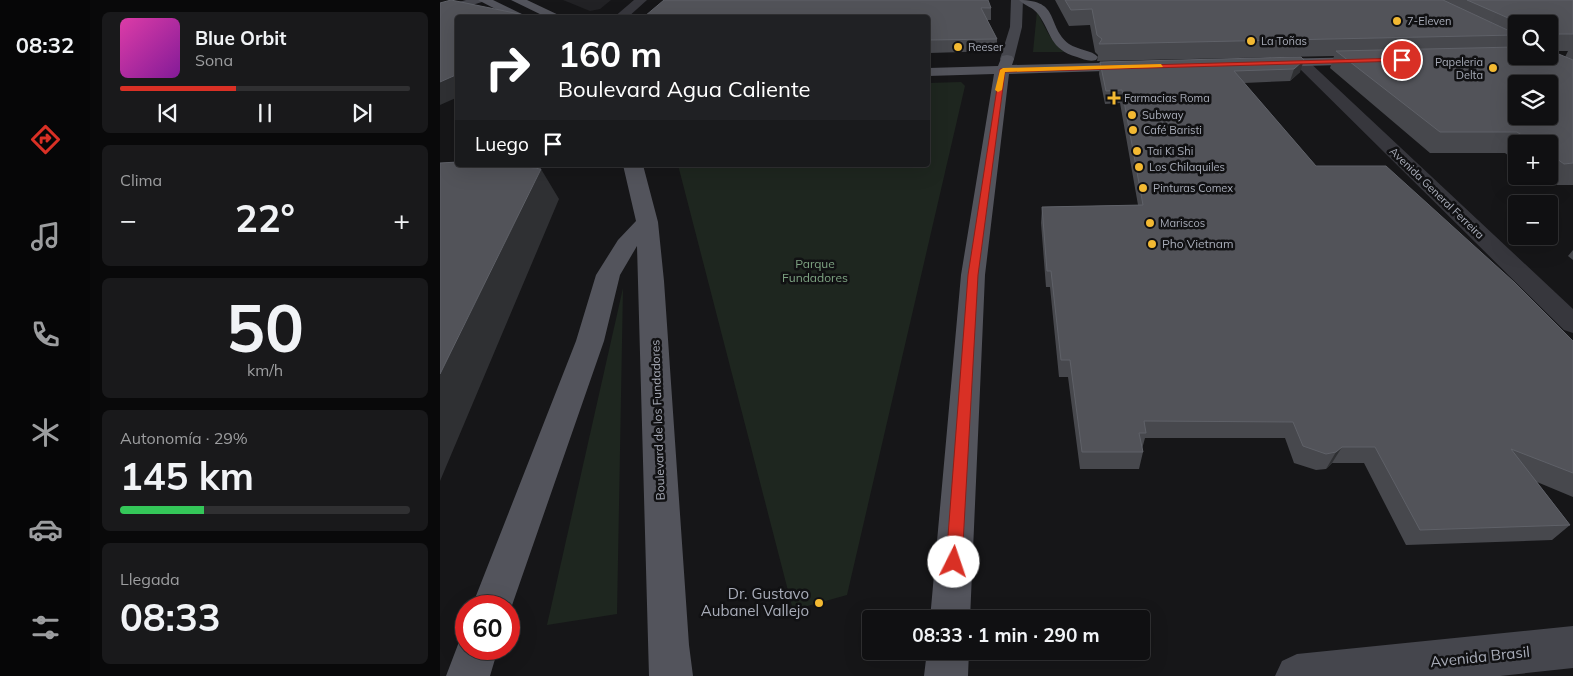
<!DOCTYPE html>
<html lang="es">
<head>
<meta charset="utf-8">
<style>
	:root { --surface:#101012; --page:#19191b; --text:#f1f3f6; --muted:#9c9d9f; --line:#303032; --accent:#d93025 }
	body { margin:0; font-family:Mulish,sans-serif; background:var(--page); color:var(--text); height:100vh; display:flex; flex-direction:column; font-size:19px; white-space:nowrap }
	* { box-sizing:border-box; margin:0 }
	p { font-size:16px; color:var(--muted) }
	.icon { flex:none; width:28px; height:28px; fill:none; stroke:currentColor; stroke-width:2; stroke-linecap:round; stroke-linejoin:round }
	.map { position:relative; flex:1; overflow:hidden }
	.drawer { display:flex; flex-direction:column; gap:12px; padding:12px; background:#09090a; width:350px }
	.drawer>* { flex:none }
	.top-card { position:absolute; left:15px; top:15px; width:475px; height:152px; border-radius:5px; box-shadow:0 5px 20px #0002,0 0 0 1px var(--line); background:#202124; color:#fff; overflow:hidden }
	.controls { position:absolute; left:1068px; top:15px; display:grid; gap:10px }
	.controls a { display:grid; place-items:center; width:50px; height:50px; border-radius:5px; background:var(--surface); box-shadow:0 5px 20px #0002,0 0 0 1px var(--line); font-size:25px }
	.speed { position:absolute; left:15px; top:595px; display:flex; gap:10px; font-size:25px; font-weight:700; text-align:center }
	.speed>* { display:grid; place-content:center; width:65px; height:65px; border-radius:50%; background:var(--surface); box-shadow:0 5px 20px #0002,0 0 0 1px var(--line); line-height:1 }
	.speed .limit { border:8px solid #d22; background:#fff; color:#111 }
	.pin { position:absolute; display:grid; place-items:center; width:42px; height:42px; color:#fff; margin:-21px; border:2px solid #fff; border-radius:50%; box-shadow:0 1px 5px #0007 }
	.me { position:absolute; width:55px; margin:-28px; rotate:4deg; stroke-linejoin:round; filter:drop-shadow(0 0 4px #0008) }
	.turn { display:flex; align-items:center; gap:18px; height:105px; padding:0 20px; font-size:22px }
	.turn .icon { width:65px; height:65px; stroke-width:2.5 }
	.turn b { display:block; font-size:35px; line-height:42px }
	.then { display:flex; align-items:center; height:48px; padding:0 20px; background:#0003; gap:10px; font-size:19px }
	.big { font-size:38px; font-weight:700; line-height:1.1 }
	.drawer .widget { flex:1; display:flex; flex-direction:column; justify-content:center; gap:8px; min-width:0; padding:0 18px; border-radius:8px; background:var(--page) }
	.drawer .dial { align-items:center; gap:0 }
	.dial b { font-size:65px; line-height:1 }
	.song { display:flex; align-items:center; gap:15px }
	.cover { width:60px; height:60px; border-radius:8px; background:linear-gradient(135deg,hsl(320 70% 55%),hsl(290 70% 35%)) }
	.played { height:5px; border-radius:2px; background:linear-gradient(90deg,var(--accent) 40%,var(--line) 40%) }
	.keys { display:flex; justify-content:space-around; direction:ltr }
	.heat { display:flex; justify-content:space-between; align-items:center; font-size:28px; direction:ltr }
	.charge { height:8px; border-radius:4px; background:linear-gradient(90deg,#34c759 29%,var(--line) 0) }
	.trip { position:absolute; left:422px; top:610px; width:288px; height:50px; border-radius:5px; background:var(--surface); box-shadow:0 5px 20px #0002,0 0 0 1px var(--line); font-weight:700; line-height:50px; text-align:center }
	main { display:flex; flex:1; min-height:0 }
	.tabs { display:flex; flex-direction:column; width:90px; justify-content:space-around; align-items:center; background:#060607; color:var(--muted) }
	.tabs .icon { width:35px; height:35px }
	.tabs .selected { color:var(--accent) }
	.tabs b { font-size:22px; color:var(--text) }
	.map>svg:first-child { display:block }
</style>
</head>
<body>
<main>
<nav class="tabs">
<b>08:32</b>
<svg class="icon selected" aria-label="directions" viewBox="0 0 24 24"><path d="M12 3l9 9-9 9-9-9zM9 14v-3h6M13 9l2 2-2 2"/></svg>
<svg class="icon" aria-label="music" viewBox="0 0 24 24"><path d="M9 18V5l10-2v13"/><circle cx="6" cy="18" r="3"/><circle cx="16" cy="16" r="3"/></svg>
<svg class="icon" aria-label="phone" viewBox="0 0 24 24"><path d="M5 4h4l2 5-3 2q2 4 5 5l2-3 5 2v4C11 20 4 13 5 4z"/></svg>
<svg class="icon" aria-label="climate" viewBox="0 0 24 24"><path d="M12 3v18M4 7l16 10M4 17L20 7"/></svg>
<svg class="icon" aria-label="car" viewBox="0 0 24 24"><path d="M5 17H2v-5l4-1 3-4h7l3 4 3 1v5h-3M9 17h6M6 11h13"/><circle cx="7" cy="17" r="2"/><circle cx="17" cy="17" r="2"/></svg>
<svg class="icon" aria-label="filters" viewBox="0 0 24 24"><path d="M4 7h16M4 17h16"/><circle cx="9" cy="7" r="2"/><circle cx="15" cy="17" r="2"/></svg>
</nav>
<section class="drawer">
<div class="widget">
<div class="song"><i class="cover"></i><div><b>Blue Orbit</b><p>Sona</p></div></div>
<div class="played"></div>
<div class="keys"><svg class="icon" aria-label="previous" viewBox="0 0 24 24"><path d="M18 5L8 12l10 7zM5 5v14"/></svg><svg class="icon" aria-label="pause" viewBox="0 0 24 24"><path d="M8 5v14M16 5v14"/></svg><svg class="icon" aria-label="next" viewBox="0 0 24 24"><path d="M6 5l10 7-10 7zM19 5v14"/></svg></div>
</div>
<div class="widget"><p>Clima</p>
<div class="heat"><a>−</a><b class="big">22°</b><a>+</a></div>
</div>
<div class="widget dial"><b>50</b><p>km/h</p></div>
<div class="widget"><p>Autonomía · 29%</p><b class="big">145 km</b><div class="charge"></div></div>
<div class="widget"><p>Llegada</p><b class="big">08:33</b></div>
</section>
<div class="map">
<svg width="1133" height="676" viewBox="0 0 1133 676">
	<rect width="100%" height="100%" fill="#161618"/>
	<!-- built -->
	<path fill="#222225" d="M123 0H171L160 9 150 11Z"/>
	<!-- green -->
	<path fill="#1e261f" d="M597 11C604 27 611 41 624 52H593Z
		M521 82 525 86 407 595 353 610 238 165H488V83Z
		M183 288 177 614 107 625Z"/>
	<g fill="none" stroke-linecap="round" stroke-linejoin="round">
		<!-- tertiary -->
		<path fill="#37373d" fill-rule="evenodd" d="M194 0H207L187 18H173Z
			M861 58 866 59 1133 309V333L1124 330 856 65 854 62 856 59Z"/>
		<!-- secondary -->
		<path fill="#45464d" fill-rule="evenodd" d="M26 0H44L42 2 0 15V7Z
			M571 0H583L582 27 574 59 572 62H562L560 59 570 27Z
			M1133 626V668L1060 676H835L842 661 857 654Z"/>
		<!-- primary -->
		<path fill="#53545c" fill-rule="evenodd" d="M38 0H53L90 18H73Z
			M71 0H87L125 18H108Z
			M579 0C621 0 606 26 629 44 638 50 652 50 658 57L656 60C649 62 643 59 637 57 609 49 612 33 598 14 593 7 585 6 579 0Z
			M567 55 572 56 574 59 572 65 697 62 702 63 704 66 702 69 697 70 569 74 545 275 530 619H490L521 275 554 74 488 76V68L558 66 562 56Z
			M929 57 934 58 936 61 934 64 827 67 822 66 820 63 822 60 827 59Z
			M183 165H203L218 222 224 281 249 645 253 676H209L197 246 180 275 164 341 69 614V606H32L136 341 156 275 178 240 196 221Z
			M26 632V649H58L50 676H6L22 634Z
			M487 651H529L528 676H484Z"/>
	</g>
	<!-- wall -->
	<path fill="#47484d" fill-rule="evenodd" d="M615 0H1133V185H1110L1097 176H1109V144H1076V161L1065 153H990L890 68 894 56 657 61 658 55 655 52 650 25 629 26ZM1076 24H1109V56L1073 47 1076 42ZM1112 51H1128L1125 57Z
		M551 8V20H547L557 39V51L489 53 488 44V18H206L205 16Z
		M861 57 860 72 850 81 804 83 876 166 1133 341V497L1097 482 1130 525 1112 540 966 545 924 463H892L886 469 876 470 854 463 845 438H705L702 449 703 452 699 469H640L628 377H619L610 287H606L601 223 602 207 698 205 680 103 665 104 659 74 660 62Z
		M1133 250V260L1128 256Z"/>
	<!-- shaded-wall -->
	<path fill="#2f3033" d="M864 60 860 72 850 81 854 69Z
		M18 74V97L0 105V82Z
		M101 169 119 199 0 481V374Z
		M902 447 892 463 886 469 896 452Z"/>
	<!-- building -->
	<path fill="#525359" stroke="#5f6168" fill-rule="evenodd" d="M11 0 99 18H18V74L0 82V3Z
		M224 0H548L551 8H541L557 39 488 40 489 31H488V18H213L205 16Z
		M625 0H1003L1076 34V35L659 44 662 39 657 35 652 9 631 10Z
		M1027 0H1133V34H1119L1117 37H1109V24H1082Z
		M1076 47V56H1109V50L1133 60V163L1124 164 1109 153V144H1095L1077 132H1000L896 51ZM1076 84H1109V116H1076Z
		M861 57 864 60 854 69 794 71 876 166H946L1074 282 1133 341V473L1071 449 1130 525 980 530 935 447H902L896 452 886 454 863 446 853 422 704 421 706 433H699L703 452H642L630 360H621L611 271H607L602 207 703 205 682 90 666 91 660 62Z
		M18 162V165H73L101 169 0 374V163Z"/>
	<!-- route -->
	<path fill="#d93025" stroke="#8d1f18" d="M962 58 964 61 565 72 538 275 522 562 520 567 514 569 509 567 506 562 528 275 560 69Z"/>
	<!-- slow -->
	<path fill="#f59e0b" d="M721 64 723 67 565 72 562 90 558 92 555 90 560 70 563 68Z"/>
	<!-- markers -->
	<g fill="#f3b932" stroke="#111113" stroke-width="2">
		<circle cx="957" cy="21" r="5"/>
		<circle cx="811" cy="41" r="5"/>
		<circle cx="518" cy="47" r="5"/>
		<circle cx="1053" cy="68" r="5"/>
		<path d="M671.5 90.5h5v5h5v5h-5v5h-5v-5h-5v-5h5z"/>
		<circle cx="692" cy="115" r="5"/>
		<circle cx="693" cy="130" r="5"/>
		<circle cx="697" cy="151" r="5"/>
		<circle cx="699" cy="167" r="5"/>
		<circle cx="703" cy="188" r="5"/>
		<circle cx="710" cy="223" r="5"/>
		<circle cx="712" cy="244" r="5"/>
		<circle cx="379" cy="603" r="5"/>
	</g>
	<g text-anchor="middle" stroke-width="5" stroke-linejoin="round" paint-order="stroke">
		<!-- far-poi labels -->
		<g font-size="11" fill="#a8acb8" stroke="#111113" text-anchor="start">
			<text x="967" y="25">7-Eleven</text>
			<text x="821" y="45">La Toñas</text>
			<text x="528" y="51">Reeser</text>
			<text x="1043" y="66" text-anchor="end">Papeleria<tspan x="1043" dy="13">Delta</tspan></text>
			<text x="684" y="102">Farmacias Roma</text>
			<text x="702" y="119">Subway</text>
			<text x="703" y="134">Café Baristi</text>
			<text x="707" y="155">Tai Ki Shi</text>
			<text x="709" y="171">Los Chilaquiles</text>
			<text x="713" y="192">Pinturas Comex</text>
			<text x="720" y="227">Mariscos</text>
		</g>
		<!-- far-street labels -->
		<g font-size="11" fill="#a8acb8" stroke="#111113">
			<text transform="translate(997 193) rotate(44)" y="4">Avenida General Ferreira</text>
		</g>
		<!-- poi labels -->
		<g font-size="12" fill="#a8acb8" stroke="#111113" text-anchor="start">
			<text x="722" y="248">Pho Vietnam</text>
		</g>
		<!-- park labels -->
		<g font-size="12" fill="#7ea382" stroke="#111113">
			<text x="375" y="268">Parque<tspan x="375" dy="14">Fundadores</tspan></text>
		</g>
		<!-- street labels -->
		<g font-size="12" fill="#a8acb8" stroke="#111113">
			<text transform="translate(218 420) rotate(-92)" y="4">Boulevard de los Fundadores</text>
		</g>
		<!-- near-poi labels -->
		<g font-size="15" fill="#a8acb8" stroke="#111113" text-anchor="end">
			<text x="369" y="599">Dr. Gustavo<tspan x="369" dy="17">Aubanel Vallejo</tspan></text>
		</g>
		<!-- near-street labels -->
		<g font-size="15" fill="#a8acb8" stroke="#111113">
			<text transform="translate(1040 657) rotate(-6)" y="5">Avenida Brasil</text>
		</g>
	</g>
</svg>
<div class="controls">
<a><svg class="icon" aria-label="search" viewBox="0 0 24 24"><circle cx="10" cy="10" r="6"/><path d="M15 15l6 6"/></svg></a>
<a><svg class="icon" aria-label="layers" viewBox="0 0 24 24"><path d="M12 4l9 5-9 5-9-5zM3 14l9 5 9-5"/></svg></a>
<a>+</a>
<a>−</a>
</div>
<div class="speed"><div class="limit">60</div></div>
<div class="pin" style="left:962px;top:60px;background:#d93025"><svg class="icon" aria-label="arrive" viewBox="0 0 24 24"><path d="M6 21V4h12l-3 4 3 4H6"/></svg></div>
<svg class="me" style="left:514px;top:562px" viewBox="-20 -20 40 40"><circle r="19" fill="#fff"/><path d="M0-13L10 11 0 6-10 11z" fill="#d93025"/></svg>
<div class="trip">08:33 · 1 min · 290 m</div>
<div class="top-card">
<div class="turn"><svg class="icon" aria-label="right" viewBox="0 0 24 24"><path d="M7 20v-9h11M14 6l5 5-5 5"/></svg><div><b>160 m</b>Boulevard Agua Caliente</div></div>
<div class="then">Luego<svg class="icon" aria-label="arrive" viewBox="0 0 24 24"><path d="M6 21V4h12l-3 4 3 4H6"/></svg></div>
</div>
</div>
</main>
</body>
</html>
